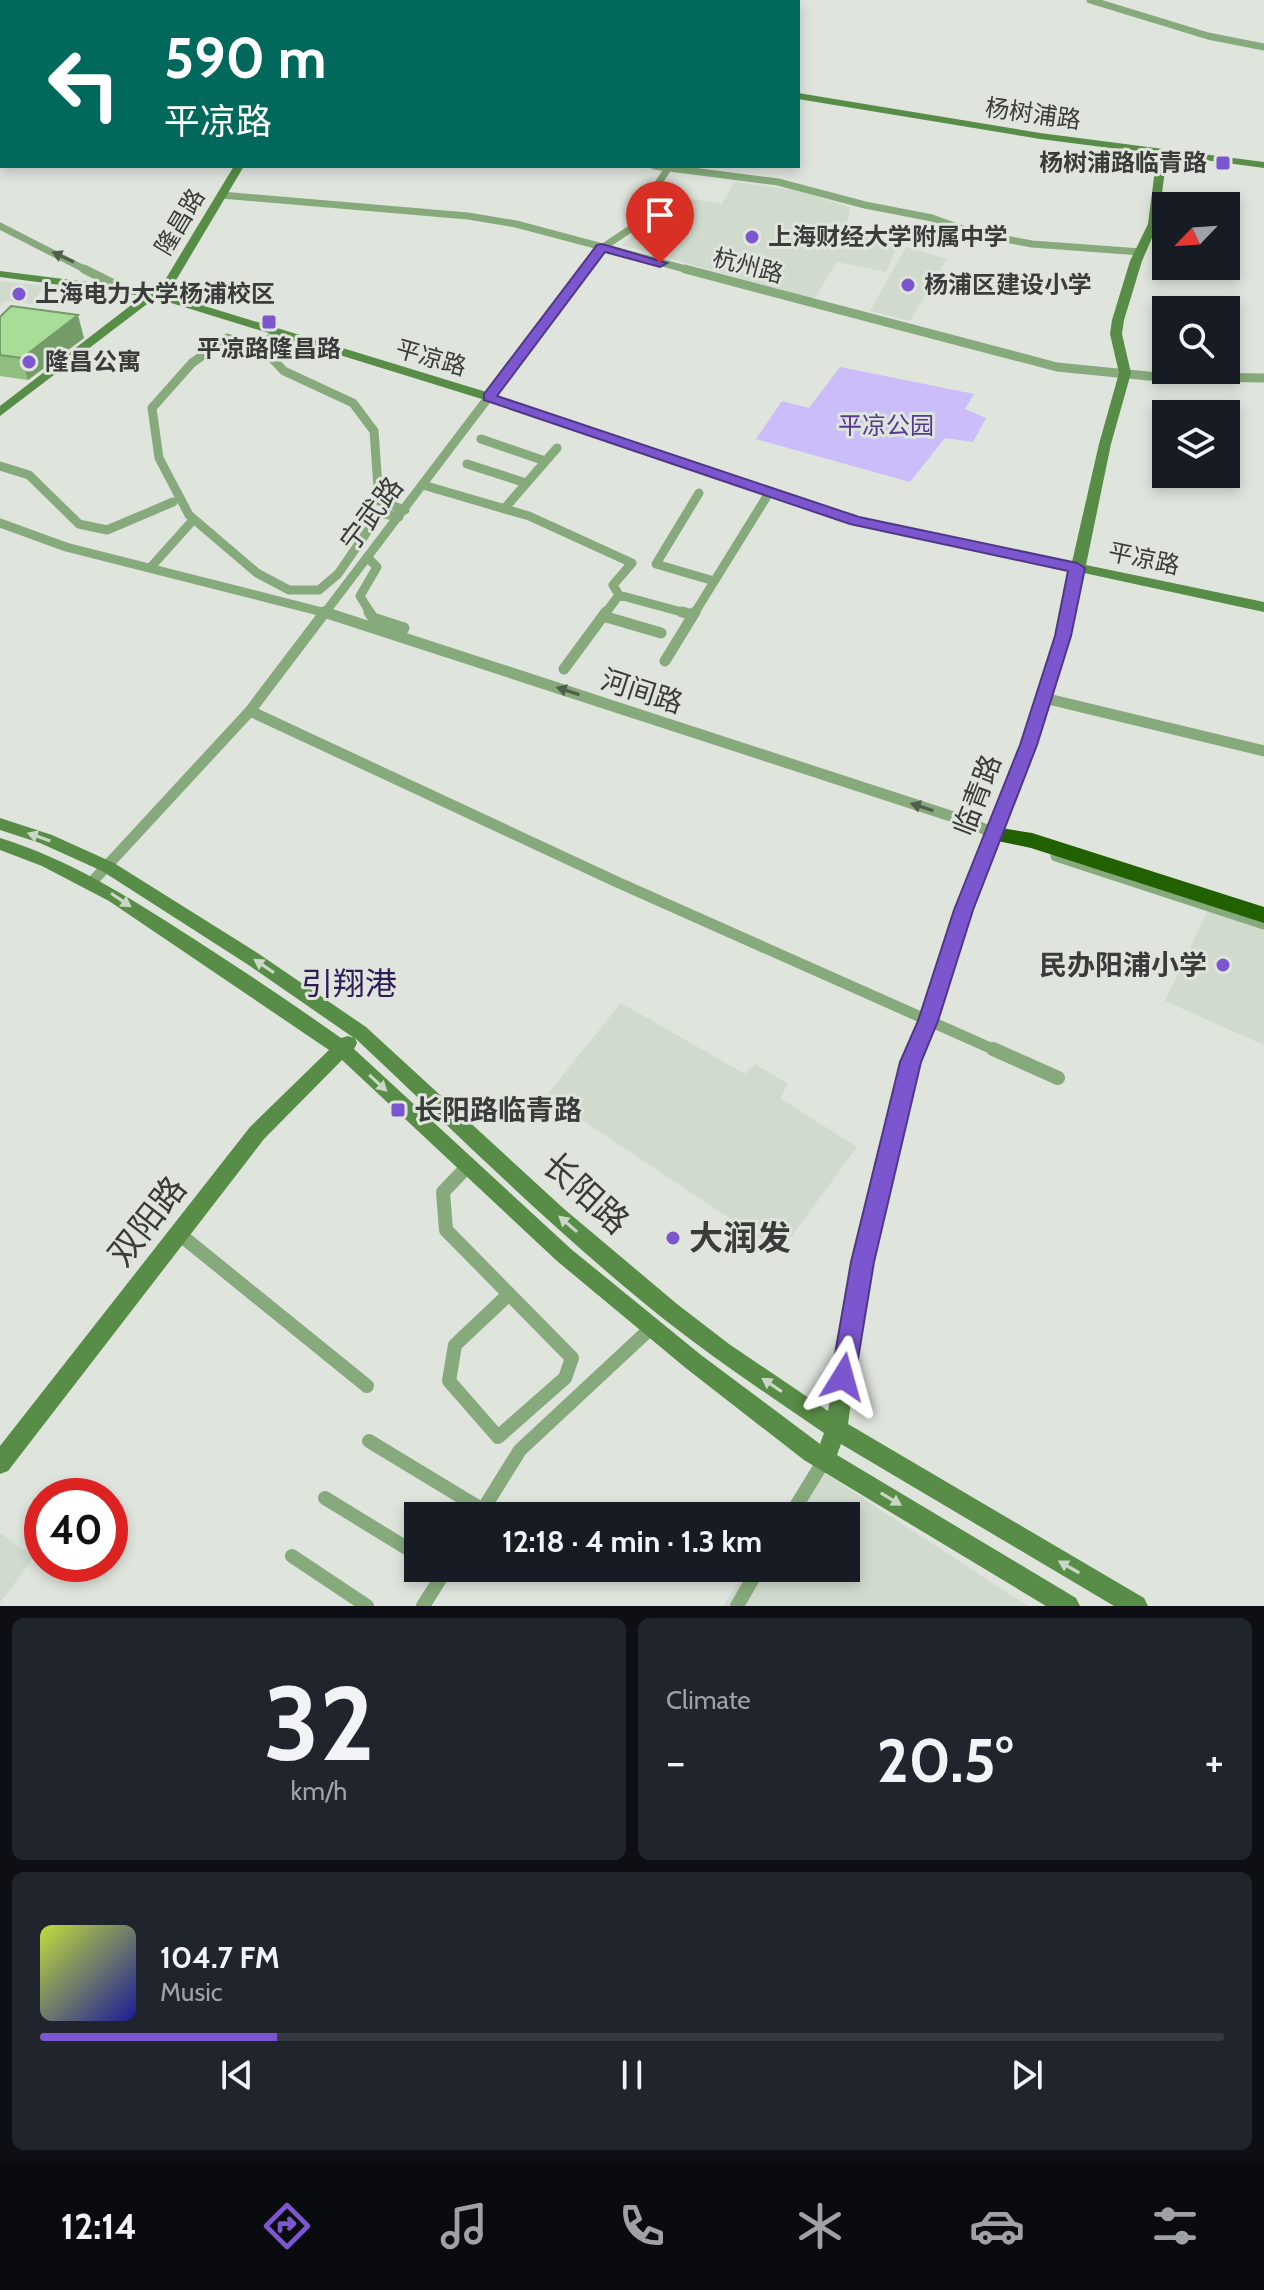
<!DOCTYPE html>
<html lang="en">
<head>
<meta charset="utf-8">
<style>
	:root { --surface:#171b24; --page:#20242c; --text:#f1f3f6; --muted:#9ea1a6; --line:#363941; --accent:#7b56cf }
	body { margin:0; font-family:Cabin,"Noto Sans SC",sans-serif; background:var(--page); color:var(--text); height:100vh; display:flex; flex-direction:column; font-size:30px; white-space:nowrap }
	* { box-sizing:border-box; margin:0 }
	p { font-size:26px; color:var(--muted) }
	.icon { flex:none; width:44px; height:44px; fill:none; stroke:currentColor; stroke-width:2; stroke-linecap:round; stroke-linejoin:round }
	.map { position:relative; height:1606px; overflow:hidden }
	.sheet { display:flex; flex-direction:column; gap:12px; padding:12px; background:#0d0f14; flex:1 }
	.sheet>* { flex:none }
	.top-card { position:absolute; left:0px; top:0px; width:800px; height:168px; box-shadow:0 4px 12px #0003; background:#00695c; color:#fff; overflow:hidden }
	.needle { width:52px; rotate:245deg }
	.buttons { position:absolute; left:1152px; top:192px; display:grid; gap:16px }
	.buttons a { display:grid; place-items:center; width:88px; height:88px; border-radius:0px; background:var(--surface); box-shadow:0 4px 12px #0003; font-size:40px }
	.speed { position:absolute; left:24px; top:1478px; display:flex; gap:16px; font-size:40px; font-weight:700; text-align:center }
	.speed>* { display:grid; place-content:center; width:104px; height:104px; border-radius:50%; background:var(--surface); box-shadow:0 4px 12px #0003; line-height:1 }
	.speed .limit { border:12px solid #d22; background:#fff; color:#111 }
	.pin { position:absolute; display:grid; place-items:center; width:68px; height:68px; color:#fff; margin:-82px -34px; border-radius:50% 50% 50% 0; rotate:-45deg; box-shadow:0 0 8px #0007 }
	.pin .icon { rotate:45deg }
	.me { position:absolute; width:88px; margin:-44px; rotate:8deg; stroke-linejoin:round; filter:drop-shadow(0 0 6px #0008) }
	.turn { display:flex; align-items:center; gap:28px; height:168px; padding:0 32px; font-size:36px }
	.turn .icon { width:104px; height:104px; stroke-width:2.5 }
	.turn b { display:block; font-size:56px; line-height:68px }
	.big { font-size:60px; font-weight:700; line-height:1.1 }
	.sheet .card { flex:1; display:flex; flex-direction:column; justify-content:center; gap:12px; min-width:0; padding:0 28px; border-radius:12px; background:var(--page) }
	.sheet .dial { align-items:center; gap:0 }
	.dial b { font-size:104px; line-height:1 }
	.song { display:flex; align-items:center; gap:24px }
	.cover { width:96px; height:96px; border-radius:12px; background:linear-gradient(135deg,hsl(70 70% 55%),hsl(240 70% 35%)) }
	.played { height:8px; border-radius:4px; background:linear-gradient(90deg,var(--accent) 20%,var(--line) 20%) }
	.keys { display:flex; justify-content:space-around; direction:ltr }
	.heat { display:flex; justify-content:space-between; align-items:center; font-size:44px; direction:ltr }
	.sheet .tiles { flex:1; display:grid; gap:12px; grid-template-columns:1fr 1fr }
	.card:last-child { grid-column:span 2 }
	.trip { position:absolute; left:404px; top:1502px; width:456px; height:80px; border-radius:0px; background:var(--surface); box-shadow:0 4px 12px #0003; font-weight:700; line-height:80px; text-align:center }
	.tab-bar { display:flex; height:128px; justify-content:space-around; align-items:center; background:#090b0e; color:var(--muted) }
	.tab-bar .icon { width:56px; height:56px }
	.tab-bar .selected { color:var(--accent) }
	.tab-bar b { font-size:36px; color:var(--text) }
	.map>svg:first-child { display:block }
</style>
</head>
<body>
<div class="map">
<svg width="1264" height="1606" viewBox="0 0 1264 1606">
	<rect width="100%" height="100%" fill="#dfe4dd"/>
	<!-- built -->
	<path fill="#d0dacd" d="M734 182 795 190 850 207 846 232 899 242 886 272 837 262 814 299 622 245 655 218 664 194 722 204Z
		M906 247 947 259 910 321 870 311Z
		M0 281 44 286 32 304 4 301 0 307Z
		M1208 910 1264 930V1045L1165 1001Z
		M621 1003 745 1074 755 1064 788 1084 780 1098 857 1147 780 1252 546 1096Z
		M815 1467 1028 1606H723L748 1568H846V1516H782Z
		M0 1533 34 1557 0 1603Z"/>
	<!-- green -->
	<path fill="#cabdf9" d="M840 367 974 394 965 409 986 418 973 442 945 438 910 482 756 439 782 401 809 408Z"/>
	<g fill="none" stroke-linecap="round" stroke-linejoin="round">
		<!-- street-far3 -->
		<path stroke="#86aa7b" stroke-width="7" d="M20 0 31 2
			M1090 0 1208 36 1264 47
			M618 2 621 0
			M654 166 778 182 865 205 932 218 974 233 1032 244 1141 252
			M221 195 468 216 516 224 693 271
			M0 226 88 271
			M585 271 602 248 642 221 650 195 670 166"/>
		<!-- street-far2 -->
		<path stroke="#86aa7b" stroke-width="9" d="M84 269 126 290
			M685 269 1057 367 1148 376 1264 378
			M276 333 261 347 284 371 353 403 374 431 379 501 405 510
			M261 347 227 338 192 363 152 408 159 458 189 515 257 573 289 590H319L338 574 380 513 399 517
			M481 439 545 461
			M467 464 526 483
			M0 466 29 475 79 524 107 530 173 502
			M423 485 529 516 632 563 613 585 619 595 605 614
			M699 493 656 564 714 581
			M504 509 557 448
			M0 523 66 547 330 614
			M368 558 377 567 360 596 371 614
			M151 567 194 519
			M619 595 689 614
			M324 614 586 269
			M694 614 769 493"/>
		<!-- street-far1 -->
		<path stroke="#86aa7b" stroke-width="11" d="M324 612 969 822 999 836
			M369 612 373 618 404 628 399 635
			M682 612 693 615
			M603 616 661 633
			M665 661 695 612
			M564 669 606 612
			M1044 698 1264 751
			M250 711 617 882 997 1051
			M1056 856 1264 924
			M92 882 250 711 325 612"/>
		<!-- street -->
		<path stroke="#86aa7b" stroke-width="14" d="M993 1049 1058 1078
			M468 1166 443 1192 446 1230 509 1294
			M178 1233 367 1386
			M509 1294 572 1358 565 1378 498 1437 449 1381 455 1345Z
			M369 1441 483 1510
			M325 1498 418 1555
			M479 1516 520 1450 651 1328
			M790 1516 825 1459
			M292 1556 367 1606
			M423 1606 447 1568
			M737 1606 759 1568"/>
		<!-- secondary -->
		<path fill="#578d46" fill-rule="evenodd" d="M295 0H311L312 2H296Z
			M798 93 1040 133 1264 162V168L1167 155 1158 224 1142 261 1124 320 1122 334 1131 373 1111 444 1086 565 1264 602V612L1084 573 1070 636 1029 767 971 910 937 1021 920 1062 895 1161 866 1293 848 1424 1144 1598 1148 1606H1114L841 1444 837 1455 1076 1598 1080 1606H1046L804 1460 687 1369 557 1261 342 1060 264 1139 8 1471 0 1474V1446L250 1127 329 1050 109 901 42 866 0 850V838C71 860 132 899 194 939 244 971 293 1004 341 1038L348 1036 354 1038 247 964 102 871 40 843 0 830V818L52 835 114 863 259 954 366 1027 563 1208 677 1304 729 1344 828 1411 846 1293 875 1161 902 1062 919 1021 955 910 1013 767 1056 636 1070 570 850 523 485 400 155 298 0 416V406L143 296 0 277V271L151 290 165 280 234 166H244L175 282 162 293 493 394 858 517 1072 562 1099 444 1119 373 1110 334 1112 320 1130 261 1148 224 1157 154 1040 139 798 99ZM355 1038C456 1133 556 1233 665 1320 716 1360 770 1396 824 1433L820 1444 701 1355 571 1249 354 1049 357 1043Z"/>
		<!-- highway -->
		<path fill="#216100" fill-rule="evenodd" d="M995 827 1032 833 1264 907V923L1031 848 988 839 985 834 988 829Z"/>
	</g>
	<!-- wall -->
	<path fill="#90be81" d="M0 317 84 338 28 380 0 376Z"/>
	<!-- shaded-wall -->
	<path fill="#759b69" d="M78 315 84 338 28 380 22 358Z"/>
	<!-- building -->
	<path fill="#a7dd96" stroke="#759b69" stroke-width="2" d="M11 306 78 315 22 358 0 355V317Z"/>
	<!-- one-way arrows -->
	<defs><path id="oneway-solid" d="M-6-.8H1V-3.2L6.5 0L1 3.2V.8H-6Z" transform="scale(2)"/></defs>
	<g fill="#515d4d">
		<use href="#oneway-solid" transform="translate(63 257) rotate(-155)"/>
		<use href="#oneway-solid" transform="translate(568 691) rotate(-162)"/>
		<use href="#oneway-solid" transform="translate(922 807) rotate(-162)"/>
	</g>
	<g fill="#cbd7c6">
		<use href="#oneway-solid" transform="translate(39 837) rotate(-161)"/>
		<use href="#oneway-solid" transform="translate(121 900) rotate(34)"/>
		<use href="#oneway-solid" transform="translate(264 966) rotate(-146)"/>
		<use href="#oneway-solid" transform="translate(378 1083) rotate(43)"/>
		<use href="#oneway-solid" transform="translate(568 1224) rotate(-139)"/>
		<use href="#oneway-solid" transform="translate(772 1385) rotate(-146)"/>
		<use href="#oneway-solid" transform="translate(891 1499) rotate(31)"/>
		<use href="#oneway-solid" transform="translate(1069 1567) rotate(-150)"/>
	</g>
	<!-- route -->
	<path fill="#7b56cf" stroke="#503887" stroke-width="2" d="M602 244 667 263 660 267 605 252 497 396 859 517 1077 563 1085 568 1071 636 1037 745 973 910 938 1021 921 1062 874 1262 855 1377 852 1385 843 1389 835 1385 831 1377 851 1262 900 1062 918 1021 954 910 1020 745 1055 636 1068 571 850 524 484 400V394L597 245Z"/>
	<!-- markers -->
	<g fill="#7b56cf" stroke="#dfe4dd" stroke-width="3">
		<rect x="1215" y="155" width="16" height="16" rx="4"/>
		<circle cx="752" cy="237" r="8"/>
		<circle cx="908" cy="285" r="8"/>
		<circle cx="19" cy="294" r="8"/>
		<rect x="261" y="314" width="16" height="16" rx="4"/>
		<circle cx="29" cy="362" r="8"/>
		<circle cx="1223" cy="965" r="8"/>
		<rect x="390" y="1102" width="16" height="16" rx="4"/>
		<circle cx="673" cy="1238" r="8"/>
	</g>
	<g text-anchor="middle" stroke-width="6" stroke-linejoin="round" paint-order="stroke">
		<!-- far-street labels -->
		<g font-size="24" fill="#3a3c39" stroke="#dfe4dd">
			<text transform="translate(1033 114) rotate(8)" y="8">杨树浦路</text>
			<text transform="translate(180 222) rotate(-59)" y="8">隆昌路</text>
			<text transform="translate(748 266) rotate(15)" y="8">杭州路</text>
			<text transform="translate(431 358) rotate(16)" y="8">平凉路</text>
			<text transform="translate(1144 559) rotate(12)" y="8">平凉路</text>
		</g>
		<!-- far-poi labels -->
		<g font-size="24" font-weight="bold" fill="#3a3c39" stroke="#dfe4dd" text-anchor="start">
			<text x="1207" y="171" text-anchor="end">杨树浦路临青路</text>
			<text x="768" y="245">上海财经大学附属中学</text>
			<text x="924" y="293">杨浦区建设小学</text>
			<text x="35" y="302">上海电力大学杨浦校区</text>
			<text x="269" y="357" text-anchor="middle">平凉路隆昌路</text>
			<text x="45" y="370">隆昌公寓</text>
		</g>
		<!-- far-park labels -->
		<g font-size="24" fill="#553993" stroke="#dfe4dd">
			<text x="886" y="434">平凉公园</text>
		</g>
		<!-- street labels -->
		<g font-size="28" fill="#3a3c39" stroke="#dfe4dd">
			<text transform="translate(371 514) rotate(-53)" y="10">宁武路</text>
			<text transform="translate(642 691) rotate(18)" y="10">河间路</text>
			<text transform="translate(977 795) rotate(-69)" y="10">临青路</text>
		</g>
		<!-- poi labels -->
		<g font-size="28" font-weight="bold" fill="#3a3c39" stroke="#dfe4dd" text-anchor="end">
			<text x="1207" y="975">民办阳浦小学</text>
			<text x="414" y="1120" text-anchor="start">长阳路临青路</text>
		</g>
		<!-- quarter labels -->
		<g font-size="32" fill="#2f1c56" stroke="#dfe4dd">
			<text x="349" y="995">引翔港</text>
		</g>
		<!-- near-street labels -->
		<g font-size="34" fill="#3a3c39" stroke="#dfe4dd">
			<text transform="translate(586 1193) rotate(42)" y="12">长阳路</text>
			<text transform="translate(147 1221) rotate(-52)" y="12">双阳路</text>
		</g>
		<!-- near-poi labels -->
		<g font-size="34" font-weight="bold" fill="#3a3c39" stroke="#dfe4dd" text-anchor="start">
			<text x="689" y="1250">大润发</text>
		</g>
	</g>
</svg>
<div class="buttons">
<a><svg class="needle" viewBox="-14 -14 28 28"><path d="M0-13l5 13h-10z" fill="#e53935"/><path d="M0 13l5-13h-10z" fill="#9ea1a6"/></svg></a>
<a><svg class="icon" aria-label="search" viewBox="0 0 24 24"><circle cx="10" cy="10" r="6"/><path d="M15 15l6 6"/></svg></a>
<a><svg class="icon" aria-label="layers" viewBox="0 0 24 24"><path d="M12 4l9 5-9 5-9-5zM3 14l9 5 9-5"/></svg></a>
</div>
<div class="speed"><div class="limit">40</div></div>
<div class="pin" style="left:660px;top:263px;background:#d93025"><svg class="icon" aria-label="arrive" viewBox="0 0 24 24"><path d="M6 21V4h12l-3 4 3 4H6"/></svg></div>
<svg class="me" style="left:843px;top:1377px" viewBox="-20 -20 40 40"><path d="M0-17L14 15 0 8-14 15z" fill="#7b56cf" stroke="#fff" stroke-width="4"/></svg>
<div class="trip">12:18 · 4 min · 1.3 km</div>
<div class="top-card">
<div class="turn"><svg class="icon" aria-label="left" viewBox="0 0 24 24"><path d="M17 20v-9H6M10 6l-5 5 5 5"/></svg><div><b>590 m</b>平凉路</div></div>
</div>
</div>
<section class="sheet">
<div class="tiles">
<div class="card dial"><b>32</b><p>km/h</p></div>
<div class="card"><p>Climate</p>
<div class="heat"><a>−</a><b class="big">20.5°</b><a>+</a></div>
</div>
<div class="card">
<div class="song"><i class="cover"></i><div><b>104.7 FM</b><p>Music</p></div></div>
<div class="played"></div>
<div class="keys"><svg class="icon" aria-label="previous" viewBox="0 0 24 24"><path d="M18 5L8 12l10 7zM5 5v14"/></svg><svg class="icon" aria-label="pause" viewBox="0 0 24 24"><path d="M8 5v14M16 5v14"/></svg><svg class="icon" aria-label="next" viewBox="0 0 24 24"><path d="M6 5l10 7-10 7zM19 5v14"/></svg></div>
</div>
</div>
</section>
<nav class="tab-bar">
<b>12:14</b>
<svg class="icon selected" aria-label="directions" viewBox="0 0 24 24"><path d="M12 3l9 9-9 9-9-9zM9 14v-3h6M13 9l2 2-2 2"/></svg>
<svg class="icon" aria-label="music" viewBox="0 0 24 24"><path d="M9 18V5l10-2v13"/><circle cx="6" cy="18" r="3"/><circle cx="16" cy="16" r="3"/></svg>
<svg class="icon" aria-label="phone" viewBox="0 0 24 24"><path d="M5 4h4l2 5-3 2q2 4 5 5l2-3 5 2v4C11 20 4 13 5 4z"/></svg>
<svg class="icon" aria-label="climate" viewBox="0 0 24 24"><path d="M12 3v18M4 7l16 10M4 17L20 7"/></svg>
<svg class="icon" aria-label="car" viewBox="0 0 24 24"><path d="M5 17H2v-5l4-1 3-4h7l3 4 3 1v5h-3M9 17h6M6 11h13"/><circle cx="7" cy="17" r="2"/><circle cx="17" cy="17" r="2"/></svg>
<svg class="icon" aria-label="filters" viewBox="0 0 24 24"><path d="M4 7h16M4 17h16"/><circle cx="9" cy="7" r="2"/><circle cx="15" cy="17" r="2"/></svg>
</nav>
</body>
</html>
